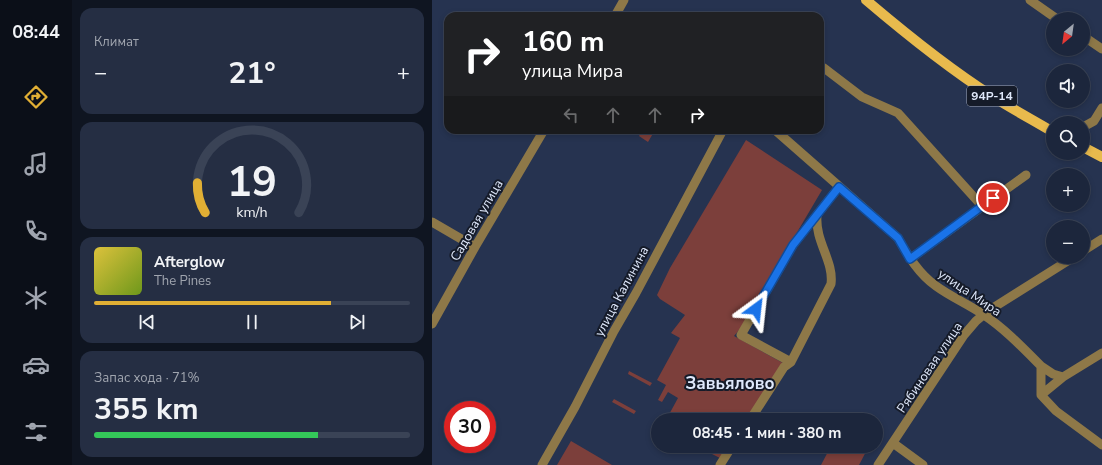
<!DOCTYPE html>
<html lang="ru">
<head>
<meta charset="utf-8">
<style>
	:root { --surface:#1c263c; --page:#252e43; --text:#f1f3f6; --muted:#a0a5af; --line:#3a4356; --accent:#e1af34 }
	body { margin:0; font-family:"Nunito Sans",sans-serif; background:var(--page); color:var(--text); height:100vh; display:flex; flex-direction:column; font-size:15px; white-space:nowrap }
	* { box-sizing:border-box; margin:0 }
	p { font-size:13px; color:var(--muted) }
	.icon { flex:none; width:22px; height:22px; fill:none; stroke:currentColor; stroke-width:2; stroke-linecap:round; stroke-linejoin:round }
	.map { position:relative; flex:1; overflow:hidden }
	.side { display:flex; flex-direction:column; gap:8px; padding:8px; background:#0f1521; width:360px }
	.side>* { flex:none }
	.banner { position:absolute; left:12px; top:12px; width:380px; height:122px; border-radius:12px; box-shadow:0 2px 6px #0003,0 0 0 1px var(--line); background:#202124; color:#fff; overflow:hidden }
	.needle { width:26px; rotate:209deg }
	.buttons { position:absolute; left:614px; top:12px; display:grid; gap:8px }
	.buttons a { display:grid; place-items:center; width:44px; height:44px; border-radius:50%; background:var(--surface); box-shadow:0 2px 6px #0003,0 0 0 1px var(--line); font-size:20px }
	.speed { position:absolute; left:12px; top:401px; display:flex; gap:8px; font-size:20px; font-weight:700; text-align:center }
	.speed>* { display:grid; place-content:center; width:52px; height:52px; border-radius:50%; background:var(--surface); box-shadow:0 2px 6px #0003,0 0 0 1px var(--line); line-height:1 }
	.speed .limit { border:6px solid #d22; background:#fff; color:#111 }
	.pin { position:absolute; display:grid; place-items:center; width:34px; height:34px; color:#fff; margin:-17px; border:2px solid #fff; border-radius:50%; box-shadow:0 1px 4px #0007 }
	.me { position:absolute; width:44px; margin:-22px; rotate:30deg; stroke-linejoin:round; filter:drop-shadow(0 0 3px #0008) }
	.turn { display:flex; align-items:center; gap:14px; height:84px; padding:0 12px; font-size:18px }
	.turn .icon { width:52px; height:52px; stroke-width:2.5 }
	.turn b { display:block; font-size:28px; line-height:34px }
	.lanes { display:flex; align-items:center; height:38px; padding:0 12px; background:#0003; justify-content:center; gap:20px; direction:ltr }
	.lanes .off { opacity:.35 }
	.big { font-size:30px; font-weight:700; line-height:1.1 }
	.side .widget { flex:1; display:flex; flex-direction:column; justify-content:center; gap:6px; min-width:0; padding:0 14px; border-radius:12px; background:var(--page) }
	.side .dial { align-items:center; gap:0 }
	.dial svg { height:104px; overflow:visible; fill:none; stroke:var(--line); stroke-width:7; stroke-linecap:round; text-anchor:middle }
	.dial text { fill:var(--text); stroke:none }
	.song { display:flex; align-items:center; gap:12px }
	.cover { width:48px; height:48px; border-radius:6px; background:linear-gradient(135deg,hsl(50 70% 55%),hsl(80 70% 35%)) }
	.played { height:4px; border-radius:2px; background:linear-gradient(90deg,var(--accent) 75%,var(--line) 75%) }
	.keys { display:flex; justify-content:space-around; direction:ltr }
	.heat { display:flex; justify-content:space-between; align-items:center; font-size:22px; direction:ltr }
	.charge { height:6px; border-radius:3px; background:linear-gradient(90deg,#34c759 71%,var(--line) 0) }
	.trip { position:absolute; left:219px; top:413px; width:232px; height:40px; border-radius:20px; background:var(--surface); box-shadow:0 2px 6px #0003,0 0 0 1px var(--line); font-weight:700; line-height:40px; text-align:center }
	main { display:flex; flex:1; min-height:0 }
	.tabs { display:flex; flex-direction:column; width:72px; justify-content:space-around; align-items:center; background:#0b0f18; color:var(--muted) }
	.tabs .icon { width:28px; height:28px }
	.tabs .current { color:var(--accent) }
	.tabs b { font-size:18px; color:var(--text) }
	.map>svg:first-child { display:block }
</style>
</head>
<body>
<main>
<nav class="tabs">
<b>08:44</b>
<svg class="icon current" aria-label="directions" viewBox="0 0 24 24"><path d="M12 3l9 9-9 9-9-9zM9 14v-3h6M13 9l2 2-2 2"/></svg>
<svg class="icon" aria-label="music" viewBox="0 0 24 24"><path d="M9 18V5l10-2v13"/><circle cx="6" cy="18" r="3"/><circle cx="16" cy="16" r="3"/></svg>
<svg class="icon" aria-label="phone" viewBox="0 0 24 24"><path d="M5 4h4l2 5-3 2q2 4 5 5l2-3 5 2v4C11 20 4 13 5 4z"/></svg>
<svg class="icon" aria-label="climate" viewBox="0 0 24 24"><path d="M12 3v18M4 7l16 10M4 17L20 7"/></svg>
<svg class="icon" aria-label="car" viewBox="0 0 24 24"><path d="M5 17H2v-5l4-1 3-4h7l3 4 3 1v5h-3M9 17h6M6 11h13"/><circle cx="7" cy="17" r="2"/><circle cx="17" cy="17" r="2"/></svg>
<svg class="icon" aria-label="filters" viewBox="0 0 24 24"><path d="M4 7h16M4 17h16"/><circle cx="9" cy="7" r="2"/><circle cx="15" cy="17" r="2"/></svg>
</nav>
<section class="side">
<div class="widget"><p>Климат</p>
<div class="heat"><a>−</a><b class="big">21°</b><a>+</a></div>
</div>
<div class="widget dial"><svg viewBox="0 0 100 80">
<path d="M14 69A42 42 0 1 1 86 69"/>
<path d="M14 69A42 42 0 0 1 8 46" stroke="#e1af34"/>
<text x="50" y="56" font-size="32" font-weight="700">19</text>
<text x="50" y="72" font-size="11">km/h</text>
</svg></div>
<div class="widget">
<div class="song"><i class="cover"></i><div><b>Afterglow</b><p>The Pines</p></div></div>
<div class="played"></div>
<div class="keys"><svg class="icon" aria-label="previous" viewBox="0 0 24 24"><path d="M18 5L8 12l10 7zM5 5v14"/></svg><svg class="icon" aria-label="pause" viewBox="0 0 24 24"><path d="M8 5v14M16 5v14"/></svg><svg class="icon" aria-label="next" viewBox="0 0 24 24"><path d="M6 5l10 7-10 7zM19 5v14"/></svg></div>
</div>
<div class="widget"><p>Запас хода · 71%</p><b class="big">355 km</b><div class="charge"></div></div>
</section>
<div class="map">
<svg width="670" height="465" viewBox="0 0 670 465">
	<rect width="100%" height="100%" fill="#263350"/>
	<!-- green -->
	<path fill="#7c3f3b" d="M211 130H223L216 142 207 136Z
		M314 140 390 190 308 329 302 336 351 363 314 420H277L266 414 263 420H234L246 398 236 392 230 402 226 400 234 385 225 380 248 338 239 333 253 315 228 299 225 295 238 268Z
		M197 371 220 383 218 386 196 374Z
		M182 399 204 411 202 414 180 402Z
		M139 441 180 465H125Z
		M279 446H298L290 459 276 452Z
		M399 446H437L427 465H389Z"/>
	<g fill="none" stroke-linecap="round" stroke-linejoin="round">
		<!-- minor -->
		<path stroke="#8e7848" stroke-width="9" d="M598 0 625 19
			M183 16 192 0
			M651 36 670 49
			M388 66 392 68 430 97 466 113 550 206
			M653 126 662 121 670 108
			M343 130 466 238C476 256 487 274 504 286 519 297 536 304 552 315 573 329 591 348 609 366V395L624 411 670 445
			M0 222 43 247
			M651 251 670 239
			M478 259 594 175
			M0 324 43 247 112 130
			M359 362 309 335 361 245 407 187
			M609 366 621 374 631 377
			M609 395 631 377 670 353
			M318 420 352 367 359 362 399 284C402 261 383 242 385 216
			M461 443 491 465
			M110 465 143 407 182 331 204 293 291 130
			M288 465 300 446
			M446 465 532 335 544 321 556 311 642 257"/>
		<!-- major -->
		<path stroke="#e8ba4d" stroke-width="10" d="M434 0C474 34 516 68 560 96 580 109 601 120 621 132
			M651 147 670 157"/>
	</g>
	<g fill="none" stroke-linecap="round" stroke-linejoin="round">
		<!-- route casing -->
		<g stroke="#114b97" stroke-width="10">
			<path id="route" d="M324 309 361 245 407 187 466 238 478 259 561 198"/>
		</g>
		<!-- route -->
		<use href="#route" stroke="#1a73e8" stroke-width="7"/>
	</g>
	<g text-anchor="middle" stroke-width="4" stroke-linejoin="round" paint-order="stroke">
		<!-- shield labels -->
		<rect fill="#151b29" stroke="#a3abbd" stroke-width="1" x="535" y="86" width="50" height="20" rx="3"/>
		<g font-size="12" font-weight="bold" fill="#e0e9fc">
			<text x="560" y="100">94Р-14</text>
		</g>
		<!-- street labels -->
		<g font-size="13" fill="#e0e9fc" stroke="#151b29">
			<text transform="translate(44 220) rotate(-60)" y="5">Садовая улица</text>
			<text transform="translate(189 291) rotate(-62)" y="5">улица Калинина</text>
			<text transform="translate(538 292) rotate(34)" y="5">улица Мира</text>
			<text transform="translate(497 367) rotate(-56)" y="5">Рябиновая улица</text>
		</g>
		<!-- district labels -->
		<g font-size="17" font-weight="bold" fill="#e0e9fc" stroke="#151b29">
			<text x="298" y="389">Завьялово</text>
		</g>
	</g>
</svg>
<div class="buttons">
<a><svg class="needle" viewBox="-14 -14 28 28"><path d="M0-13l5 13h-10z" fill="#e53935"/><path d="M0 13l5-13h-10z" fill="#a0a5af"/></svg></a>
<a><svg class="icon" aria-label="sound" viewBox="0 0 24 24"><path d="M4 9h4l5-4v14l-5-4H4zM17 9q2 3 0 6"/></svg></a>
<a><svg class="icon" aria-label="search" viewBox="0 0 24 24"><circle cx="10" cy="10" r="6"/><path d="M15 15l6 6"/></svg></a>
<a>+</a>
<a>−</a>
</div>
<div class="speed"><div class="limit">30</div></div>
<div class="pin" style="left:561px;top:198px;background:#d93025"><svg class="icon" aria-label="arrive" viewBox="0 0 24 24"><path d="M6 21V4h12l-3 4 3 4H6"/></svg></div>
<svg class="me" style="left:324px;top:309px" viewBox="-20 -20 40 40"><path d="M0-17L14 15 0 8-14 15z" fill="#1a73e8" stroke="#fff" stroke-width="4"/></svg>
<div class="trip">08:45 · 1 мин · 380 m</div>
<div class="banner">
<div class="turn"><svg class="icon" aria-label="right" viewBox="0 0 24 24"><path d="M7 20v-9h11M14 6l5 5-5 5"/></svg><div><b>160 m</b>улица Мира</div></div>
<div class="lanes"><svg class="icon off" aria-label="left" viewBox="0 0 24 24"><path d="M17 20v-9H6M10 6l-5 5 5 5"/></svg><svg class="icon off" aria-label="ahead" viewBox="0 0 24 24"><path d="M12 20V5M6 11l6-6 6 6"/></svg><svg class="icon off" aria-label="ahead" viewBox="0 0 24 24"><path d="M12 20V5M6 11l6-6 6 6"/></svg><svg class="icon" aria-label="right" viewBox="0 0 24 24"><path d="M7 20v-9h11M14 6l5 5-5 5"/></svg></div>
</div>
</div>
</main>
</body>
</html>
